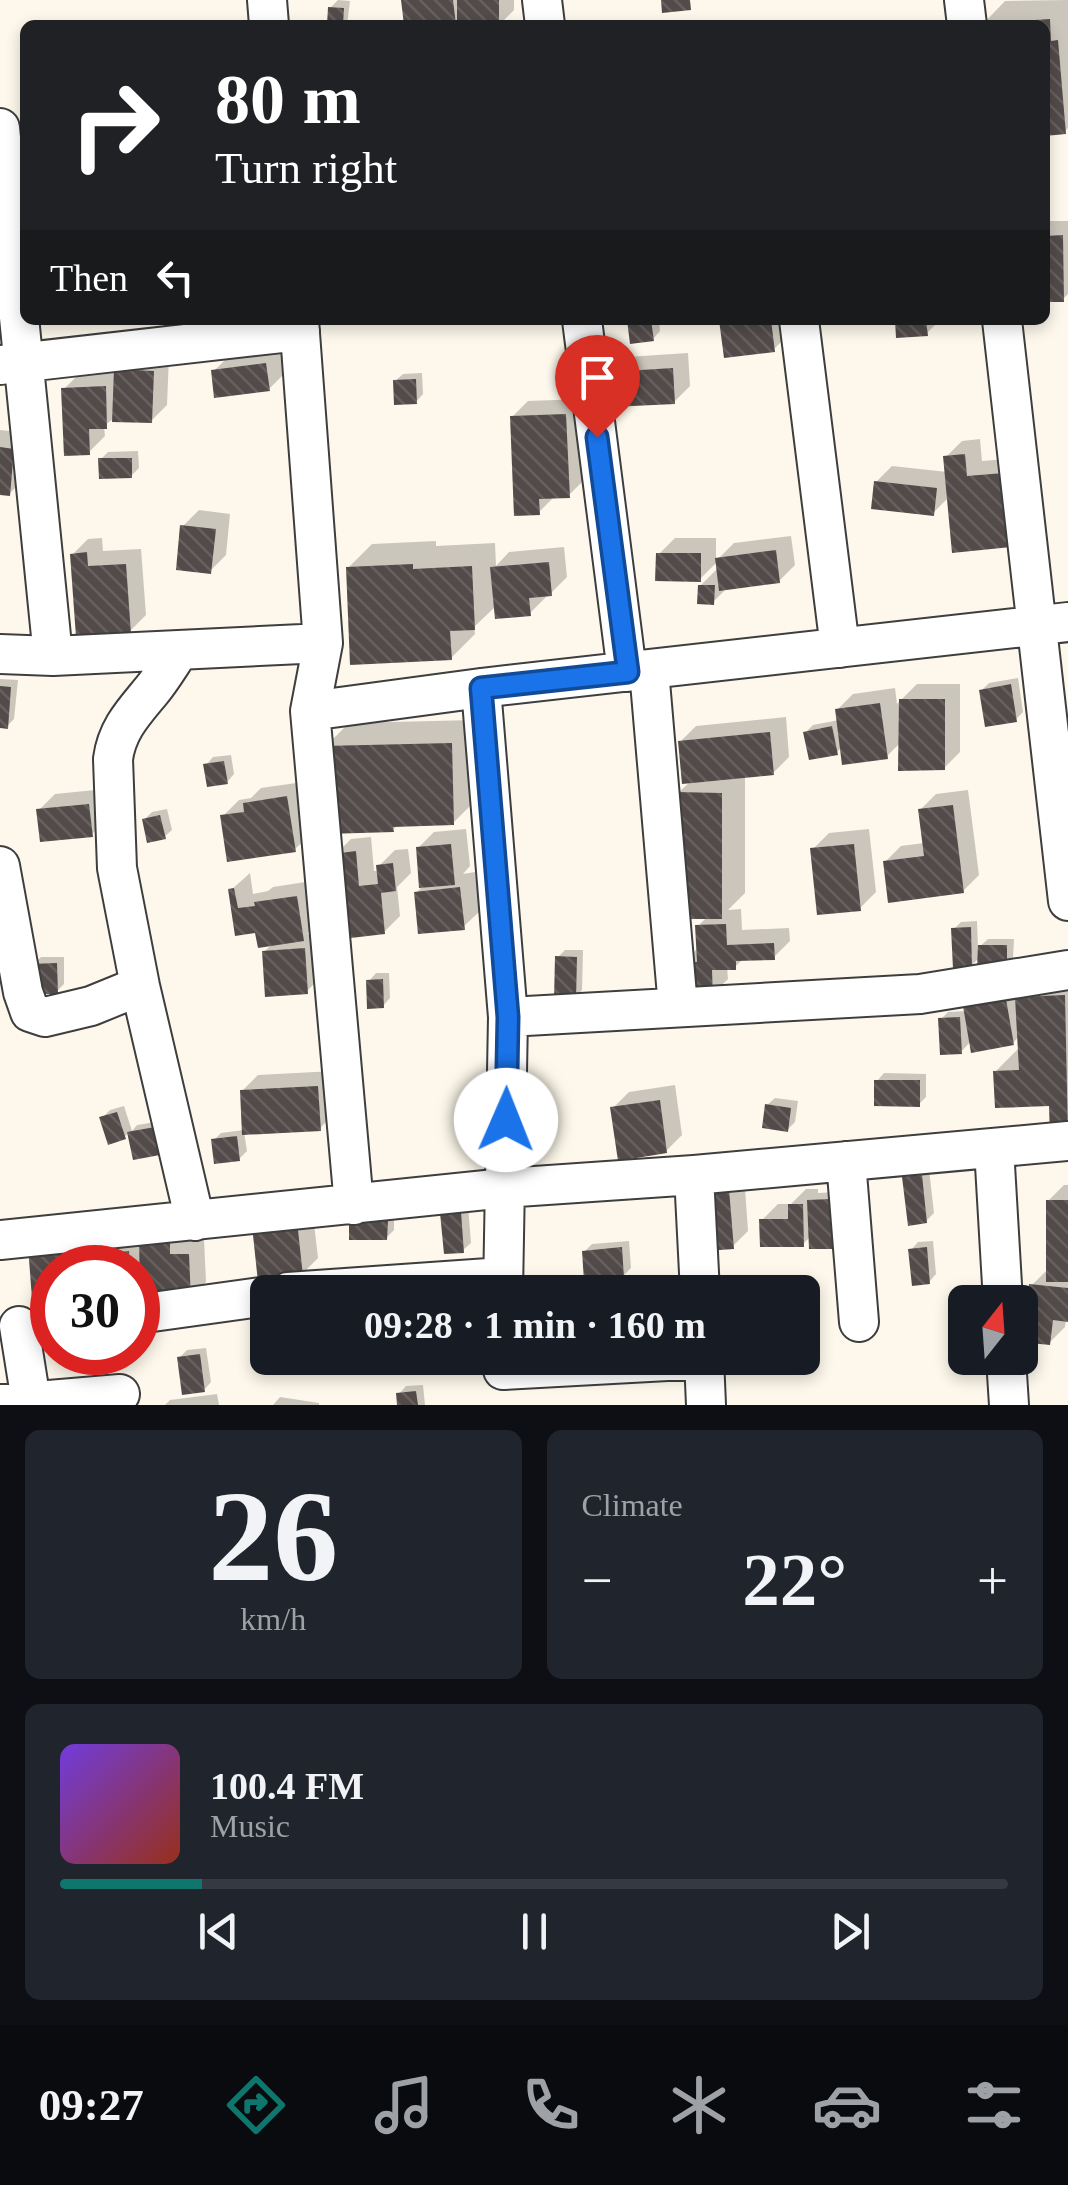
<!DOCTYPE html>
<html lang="en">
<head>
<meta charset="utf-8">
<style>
	:root { --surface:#171b24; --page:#20242c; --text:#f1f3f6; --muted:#9ea1a6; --line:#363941; --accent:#0f766e }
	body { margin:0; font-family:"Times New Roman",serif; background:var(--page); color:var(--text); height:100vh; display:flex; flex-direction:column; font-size:38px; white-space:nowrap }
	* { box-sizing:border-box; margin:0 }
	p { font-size:32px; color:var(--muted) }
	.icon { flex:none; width:55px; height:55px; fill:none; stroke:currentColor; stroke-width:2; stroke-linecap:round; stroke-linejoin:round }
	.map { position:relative; height:1405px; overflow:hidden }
	.sheet { display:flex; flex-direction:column; gap:25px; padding:25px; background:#0d0f14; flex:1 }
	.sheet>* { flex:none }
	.hud { position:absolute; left:20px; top:20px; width:1030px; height:305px; border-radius:15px; box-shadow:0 5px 15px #0003; background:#202124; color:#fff; overflow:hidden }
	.needle { width:65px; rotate:17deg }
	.controls { position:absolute; left:948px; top:1285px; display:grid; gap:20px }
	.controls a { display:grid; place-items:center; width:90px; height:90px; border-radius:15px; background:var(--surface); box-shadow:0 5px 15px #0003; font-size:50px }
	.speed { position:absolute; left:30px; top:1245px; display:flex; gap:20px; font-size:50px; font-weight:700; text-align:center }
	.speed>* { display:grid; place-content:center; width:130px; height:130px; border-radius:50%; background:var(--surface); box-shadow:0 5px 15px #0003; line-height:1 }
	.speed .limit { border:15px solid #d22; background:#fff; color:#111 }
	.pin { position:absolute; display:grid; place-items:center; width:85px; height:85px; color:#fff; margin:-102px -42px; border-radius:50% 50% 50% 0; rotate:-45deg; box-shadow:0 0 10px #0007 }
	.pin .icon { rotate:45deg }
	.me { position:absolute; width:110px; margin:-55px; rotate:1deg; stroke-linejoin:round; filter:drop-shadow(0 0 8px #0008) }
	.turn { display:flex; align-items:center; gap:35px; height:210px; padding:0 30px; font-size:45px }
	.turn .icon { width:130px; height:130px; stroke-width:2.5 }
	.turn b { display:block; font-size:70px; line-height:85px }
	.then { display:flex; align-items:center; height:95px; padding:0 30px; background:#0003; gap:20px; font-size:38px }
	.big { font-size:75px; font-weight:600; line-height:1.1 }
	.sheet .tile { flex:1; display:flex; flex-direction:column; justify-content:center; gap:15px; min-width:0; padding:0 35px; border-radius:15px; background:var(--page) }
	.sheet .dial { align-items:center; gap:0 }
	.dial b { font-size:130px; line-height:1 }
	.song { display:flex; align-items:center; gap:30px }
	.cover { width:120px; height:120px; border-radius:15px; background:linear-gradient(135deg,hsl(260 70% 55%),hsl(10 70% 35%)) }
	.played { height:10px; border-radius:5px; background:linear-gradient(90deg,var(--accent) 15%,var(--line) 15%) }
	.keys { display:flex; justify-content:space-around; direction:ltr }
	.heat { display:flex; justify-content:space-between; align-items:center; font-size:55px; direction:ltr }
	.sheet .tiles { flex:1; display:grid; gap:25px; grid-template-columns:1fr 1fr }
	.tile:last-child { grid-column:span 2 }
	.trip { position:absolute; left:250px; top:1275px; width:570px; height:100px; border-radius:15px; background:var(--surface); box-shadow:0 5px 15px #0003; font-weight:600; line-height:100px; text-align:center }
	.tabs { display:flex; height:160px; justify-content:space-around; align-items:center; background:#090b0e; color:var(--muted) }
	.tabs .icon { width:70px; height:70px }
	.tabs .on { color:var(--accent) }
	.tabs b { font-size:45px; color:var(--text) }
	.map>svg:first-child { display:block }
</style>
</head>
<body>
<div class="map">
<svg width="1068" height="1405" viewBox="0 0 1068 1405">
	<defs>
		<pattern id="building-back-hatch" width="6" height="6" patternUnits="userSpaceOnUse" patternTransform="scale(2.5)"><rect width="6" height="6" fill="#524b49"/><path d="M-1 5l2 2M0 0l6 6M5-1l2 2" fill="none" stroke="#66605f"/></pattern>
	</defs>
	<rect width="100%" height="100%" fill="#fdf8eb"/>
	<!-- shadow -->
	<path fill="#0003" d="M338 0 350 1 347 25H329L330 8Z
		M404 0H514V10L499 25H407Z
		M1068 0V128L1064 132 1045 134V25H982L1005 1Z
		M1045 221H1068V294L1063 299 1045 300Z
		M629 320H659L660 331 653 339Z
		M721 320H788L790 333 774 349Z
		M897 320H940L926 334Z
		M282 348 285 373 269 389 214 371 230 355Z
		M688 353 690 386 674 402 611 373 627 357Z
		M169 356 167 405 151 421 113 419 104 426 105 436 89 452 64 389 80 373 116 372Z
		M422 373 423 394 416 402 395 381 403 374Z
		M581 399 585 479 569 495 555 496 539 512 512 417 528 401Z
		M0 430 29 433 25 478 9 494 0 493Z
		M980 439 982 461 1019 458 1026 529 949 497 933 513 876 482 892 466 947 472 946 457 962 441Z
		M138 451 139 468 131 476 101 459 108 452Z
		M199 510 230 514 226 555 210 571 183 526Z
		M791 536 795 565 779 581 728 587 713 602 700 586 716 570H719L718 561 700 579 659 554 675 538H716V561L734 543Z
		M102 538 103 551 141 549 146 615 130 631 72 555 88 539Z
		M436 541V546L495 543 496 566 509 552 564 547 567 577 551 593 545 594 546 597 530 613 497 605 474 627 475 634 451 658 348 568 372 544Z
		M1018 678 1023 712 1016 719 982 690 989 683Z
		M0 679 18 680 14 719 7 726H0Z
		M917 684H960V752L944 768 901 742 886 757 842 747 836 753 805 733 813 725 839 720 837 710 853 694 895 688 897 704Z
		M786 717 789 757 773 773 745 775V893L728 910 741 909 742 930 789 928 790 941 774 957 744 958 735 967H727L728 979 712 995 682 964 699 947 698 926 707 917 678 793 691 781 680 742 696 726Z
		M475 720 477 799 453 823 398 824 393 830 325 747 349 723Z
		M231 755 234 774 227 782 206 765 213 757Z
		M303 782 311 834 294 850 223 816 239 800 251 798 261 788Z
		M105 789 108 818 91 835 39 810 55 794Z
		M968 790 979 875 963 891 885 862 901 846 924 843 920 810 936 794Z
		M167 809 172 830 164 837 144 820 152 812Z
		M466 829 470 866 463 874 475 872 480 911 463 927 416 893 421 888 418 848 434 832Z
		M869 829 876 892 860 908 813 849 829 833Z
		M371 837 374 871H380L379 866 395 850 408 849 411 873 397 887 400 916 384 932 335 855 351 839Z
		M250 873 253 894 268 891 273 887 312 881 319 923 307 934 320 933 323 975 307 991 264 952 273 943 257 930 238 933 231 890Z
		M977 921 978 948 988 939H1014L1013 958 1006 966 980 957 971 966 954 929 961 922Z
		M565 950H583L582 990 575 998 558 957Z
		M41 957H64V984L57 991 33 965Z
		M376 973H389L390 998 383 1006 369 981Z
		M1068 973V1134L1051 1103 995 1072 1020 1047 1019 1036 1013 1043 971 1041 961 1052 941 1019 948 1012 966 1011Z
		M334 1071 336 1112 320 1128 244 1132 247 1151 239 1159 214 1140 221 1133 244 1130 242 1091 258 1075Z
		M884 1073 926 1074V1097L919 1104 877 1081Z
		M675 1085 682 1135 666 1151 613 1108 629 1092Z
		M775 1098 798 1101 795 1122 788 1129 767 1105Z
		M124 1106 132 1131 137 1125 162 1121 166 1145 159 1152 130 1132 124 1137 102 1118 110 1110Z
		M929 1169 934 1213 926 1221 905 1178 912 1171Z
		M744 1174 748 1231 732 1247 720 1176Z
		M1064 1185H1068V1319H1066L1065 1327 1049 1343 1020 1339V1303L1031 1292 1032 1285 1049 1268 1048 1201Z
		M806 1189H818V1193L838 1192 839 1239 832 1246 811 1236 803 1244 762 1220 778 1204H791Z
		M312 1206 318 1258 302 1274 260 1279Z
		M468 1206 471 1243 463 1250 443 1214Z
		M394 1215V1230L386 1238 352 1222Z
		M83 1228 85 1254 99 1240 204 1239 206 1282 189 1298 138 1301V1268H52V1295L35 1296 30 1247Z
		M629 1241 631 1268 623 1276 584 1252 592 1244Z
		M933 1241 936 1274 929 1282 911 1250 918 1242Z
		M206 1348 211 1382 204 1390 179 1358 187 1350Z
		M315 1358H482L468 1371H315Z
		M423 1385 425 1405H400L399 1394 406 1386Z
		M217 1394 219 1405H165L170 1400Z
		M280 1397 319 1403V1405H273Z"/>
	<!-- building -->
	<path fill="url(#building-back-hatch)" d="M401 0H453L456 25H404Z
		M457 0H499V25H457Z
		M661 0H690L691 10 662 13Z
		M328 7 344 8 343 25H327Z
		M1050 19 1051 41 1058 40 1066 134 1045 136V25H1004L1003 22Z
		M1063 235 1064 302H1045V236Z
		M627 320H651L654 341 630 344Z
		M719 320H771L775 352 724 358Z
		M895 320H926L928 336 896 338Z
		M266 363 270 391 214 398 211 370Z
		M673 368 675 404 611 407 609 372Z
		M114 369 154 371 152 423 112 422Z
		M416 379 417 404 394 405 393 380Z
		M106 386 107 429H89L90 455 64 456 61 388Z
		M566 414 570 498 539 499 540 515 514 516 510 416Z
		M0 447 14 449 10 496 0 495Z
		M965 454 967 476 1004 473 1011 547 952 553 943 456Z
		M98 458H132V478L99 479Z
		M874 481 937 488 934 516 871 509Z
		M180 525 216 529 211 574 176 570Z
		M776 550 780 583 719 591 715 558Z
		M87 552 88 566 126 564 131 634 76 637 70 554Z
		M656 553H701V582L655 581Z
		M549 562 552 596 529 598 531 616 495 619 490 567Z
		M413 564V569L472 566 475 630 450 631 452 660 350 665 346 567Z
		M698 585H715L714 605 697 604Z
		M1011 684 1017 722 985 727 979 690Z
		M0 686 11 687 8 729 0 728Z
		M899 699H945V770L898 771Z
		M880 703 888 759 842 765 835 709Z
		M832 726 838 755 809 760 803 732Z
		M770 732 774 775 682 784 678 741Z
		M452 743 454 825 393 827 394 832 326 834 323 746Z
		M224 761 228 784 207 787 203 764Z
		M676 792 722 793V919H676Z
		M287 796 296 852 227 862 220 815 244 812 243 803Z
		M89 804 93 837 40 842 36 809Z
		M953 805 964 893 888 903 883 861 924 856 918 809Z
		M160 815 166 839 147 843 142 819Z
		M451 844 455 885 419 888 416 847Z
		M854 844 861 911 817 915 810 848Z
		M356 851 359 886 378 884 376 865 393 863 396 891 381 893 385 934 342 939 333 854Z
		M460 887 465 930 418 934 414 892Z
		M234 888 238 908 255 906 254 902 297 896 304 941 258 948 255 933 235 936 228 889Z
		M726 924 727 945 774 943 775 960 736 961V970H712L713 998 681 999 679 963 697 962 695 925Z
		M971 927 972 968 953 969 951 928Z
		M978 945H1007V968H977Z
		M305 948 308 994 265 997 262 951Z
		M555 956 577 957 576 1000H554Z
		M57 963 58 994H31V964Z
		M383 979 384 1008 367 1009 366 980Z
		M1065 995 1068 1136 1050 1137 1049 1106 995 1108 993 1071 1019 1070 1015 997Z
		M1006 999 1014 1045 971 1053 963 1006Z
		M960 1017 962 1054 940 1055 938 1018Z
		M874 1080H920V1107L874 1106Z
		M318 1086 321 1131 242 1135 240 1090Z
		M660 1100 667 1153 618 1161 610 1107Z
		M765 1104 791 1108 788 1132 762 1128Z
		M117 1112 126 1139 108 1145 99 1117Z
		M155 1127 160 1155 133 1160 127 1132Z
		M237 1136 240 1161 214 1164 211 1139Z
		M922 1175 927 1223 908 1226 902 1177Z
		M729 1189 734 1249 705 1251 701 1191Z
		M831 1199 833 1249H809L807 1200Z
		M1046 1200H1068V1282H1046Z
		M788 1204H803L804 1247H760L759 1219H788Z
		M461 1212 464 1253 444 1254 440 1213Z
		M297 1221 303 1276 258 1282 252 1226Z
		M349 1221H388L387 1240H349Z
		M139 1233H170V1254H189L191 1300 140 1301Z
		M67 1243 69 1268H52V1298L32 1299 28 1246Z
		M622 1247 624 1278 584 1281 582 1251Z
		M927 1247 930 1284 912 1286 908 1249Z
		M129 1251 130 1268H81L80 1256Z
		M1029 1284 1068 1288V1322L1053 1320 1050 1345 1020 1342V1303L1027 1304Z
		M200 1354 205 1392 182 1395 177 1357Z
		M312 1358H469V1373H312Z
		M416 1391 418 1405H397L396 1393Z"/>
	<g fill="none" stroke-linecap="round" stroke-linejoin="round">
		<!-- minor casing -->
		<g stroke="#3e3e3e" stroke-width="42">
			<path id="minor" d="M267 0 269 25
				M542 0 545 25
				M964 0 967 25
				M0 128 53 656
				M299 320 323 643 310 711 354 1205
				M582 320 627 672
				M799 320 840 648
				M1002 320 1068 901
				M0 365 300 331
				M179 651C170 664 162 678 152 690 134 712 117 729 113 759L117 868 140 986 195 1221
				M0 654 53 656 323 643
				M649 670 678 1007
				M481 688 508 1017 503 1292
				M310 711 481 688 1068 622
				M0 866 23 992 30 1012 45 1017 91 1006 140 986
				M508 1017 920 994 1068 970
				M994 1148 1003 1302
				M846 1161 859 1322
				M694 1175 700 1292
				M0 1240 505 1188 694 1175 1068 1141
				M288 1292 503 1277
				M138 1314 268 1296
				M19 1326 31 1401
				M704 1358 706 1405
				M1006 1358 1009 1405
				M503 1370 704 1359
				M0 1404 120 1394"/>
		</g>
		<!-- minor -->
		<use href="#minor" stroke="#fff" stroke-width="38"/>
	</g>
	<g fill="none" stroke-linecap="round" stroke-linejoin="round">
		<!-- route casing -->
		<g stroke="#114b97" stroke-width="25">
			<path id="route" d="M506 1120 508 1017 481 688 628 672 597 437"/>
		</g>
		<!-- route -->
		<use href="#route" stroke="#1a73e8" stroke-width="18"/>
	</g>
</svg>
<div class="controls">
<a><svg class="needle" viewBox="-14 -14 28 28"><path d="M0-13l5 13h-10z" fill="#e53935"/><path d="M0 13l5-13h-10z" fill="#9ea1a6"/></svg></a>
</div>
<div class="speed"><div class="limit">30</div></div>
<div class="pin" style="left:597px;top:437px;background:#d93025"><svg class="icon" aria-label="arrive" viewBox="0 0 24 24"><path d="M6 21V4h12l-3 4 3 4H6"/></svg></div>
<svg class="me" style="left:506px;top:1120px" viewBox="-20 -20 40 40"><circle r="19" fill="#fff"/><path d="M0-13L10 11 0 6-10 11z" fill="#1a73e8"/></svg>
<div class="trip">09:28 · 1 min · 160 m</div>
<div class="hud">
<div class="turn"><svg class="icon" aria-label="right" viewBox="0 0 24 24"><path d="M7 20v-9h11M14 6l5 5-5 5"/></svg><div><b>80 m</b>Turn right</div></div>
<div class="then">Then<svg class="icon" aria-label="left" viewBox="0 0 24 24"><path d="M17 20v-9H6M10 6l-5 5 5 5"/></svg></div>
</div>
</div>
<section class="sheet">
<div class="tiles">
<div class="tile dial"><b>26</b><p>km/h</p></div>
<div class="tile"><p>Climate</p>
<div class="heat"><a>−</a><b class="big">22°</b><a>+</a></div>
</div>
<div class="tile">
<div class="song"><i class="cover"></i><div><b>100.4 FM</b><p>Music</p></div></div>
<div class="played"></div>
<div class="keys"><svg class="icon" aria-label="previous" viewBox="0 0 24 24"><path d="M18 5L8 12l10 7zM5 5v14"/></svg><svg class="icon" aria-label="pause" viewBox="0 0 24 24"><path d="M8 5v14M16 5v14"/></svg><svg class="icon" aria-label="next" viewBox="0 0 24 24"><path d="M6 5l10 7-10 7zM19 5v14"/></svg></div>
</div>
</div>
</section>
<nav class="tabs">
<b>09:27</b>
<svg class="icon on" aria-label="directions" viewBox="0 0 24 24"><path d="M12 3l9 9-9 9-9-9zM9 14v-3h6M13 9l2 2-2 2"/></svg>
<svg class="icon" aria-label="music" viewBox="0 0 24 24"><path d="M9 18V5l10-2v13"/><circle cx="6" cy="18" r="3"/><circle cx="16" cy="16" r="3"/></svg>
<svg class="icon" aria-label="phone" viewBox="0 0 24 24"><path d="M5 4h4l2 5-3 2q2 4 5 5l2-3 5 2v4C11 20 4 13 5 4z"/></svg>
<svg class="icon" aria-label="climate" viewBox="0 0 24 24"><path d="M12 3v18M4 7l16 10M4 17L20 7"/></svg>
<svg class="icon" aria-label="car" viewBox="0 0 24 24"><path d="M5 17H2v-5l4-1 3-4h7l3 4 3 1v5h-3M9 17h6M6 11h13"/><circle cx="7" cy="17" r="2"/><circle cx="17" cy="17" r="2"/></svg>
<svg class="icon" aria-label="filters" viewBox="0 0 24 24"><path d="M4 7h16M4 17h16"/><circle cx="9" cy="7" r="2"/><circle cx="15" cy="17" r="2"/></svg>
</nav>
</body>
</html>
